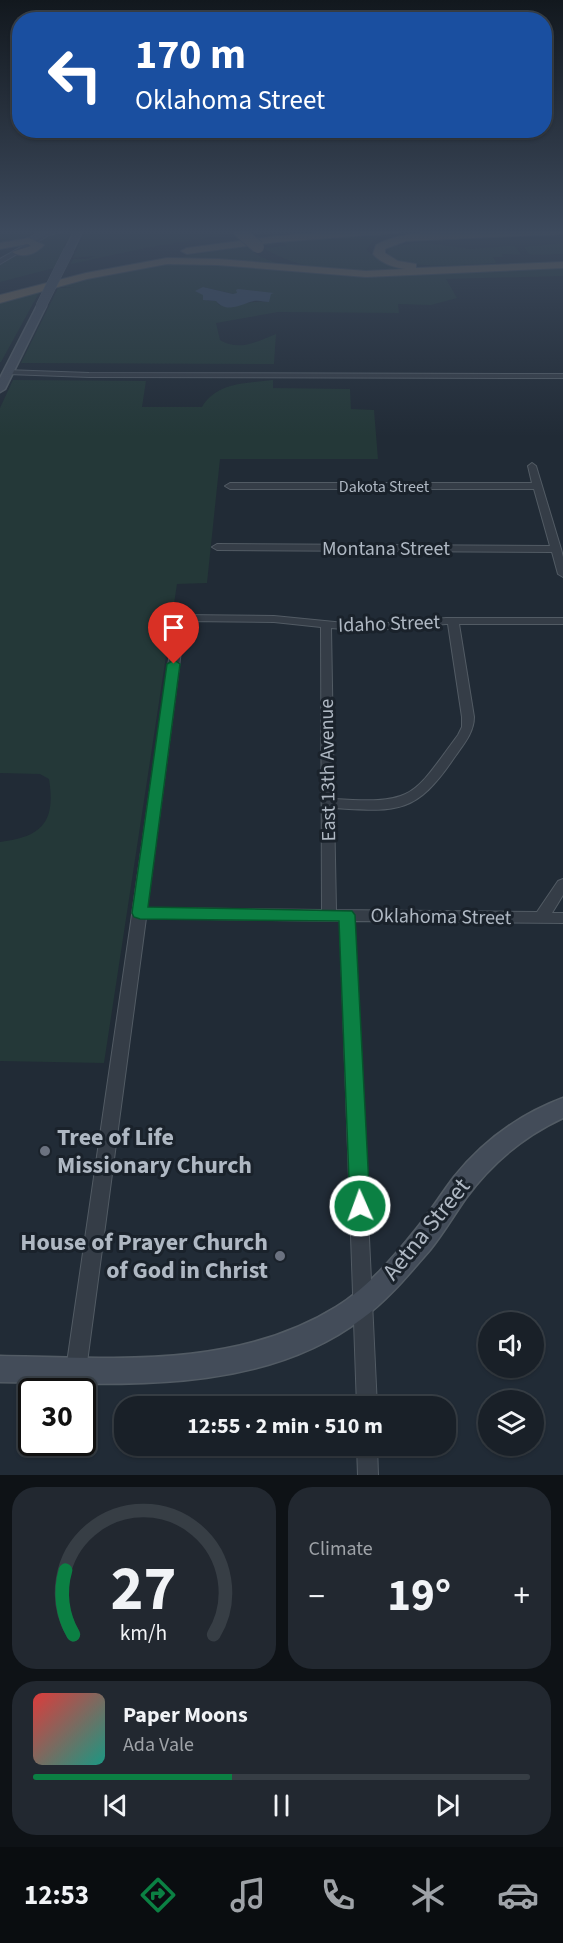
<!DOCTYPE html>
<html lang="en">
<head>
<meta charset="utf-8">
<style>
	:root { --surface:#192028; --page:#222830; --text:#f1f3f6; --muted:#9fa3a8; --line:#373e45; --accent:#0b8043 }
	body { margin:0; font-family:"Source Sans 3",sans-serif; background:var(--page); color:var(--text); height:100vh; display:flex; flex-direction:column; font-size:22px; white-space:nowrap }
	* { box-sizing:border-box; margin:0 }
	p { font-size:20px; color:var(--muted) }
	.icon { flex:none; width:33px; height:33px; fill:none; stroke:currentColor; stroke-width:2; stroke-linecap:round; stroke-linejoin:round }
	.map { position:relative; height:1475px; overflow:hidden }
	.side { display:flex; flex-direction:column; gap:12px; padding:12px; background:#0e1216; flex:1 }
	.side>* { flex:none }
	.banner { position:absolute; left:12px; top:12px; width:540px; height:126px; border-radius:24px; box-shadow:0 2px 4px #0004,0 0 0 2px var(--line); background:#1a4fa0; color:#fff; overflow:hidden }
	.fabs { position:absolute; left:478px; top:1312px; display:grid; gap:12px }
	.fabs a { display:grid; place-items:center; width:66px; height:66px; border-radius:50%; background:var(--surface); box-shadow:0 2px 4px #0004,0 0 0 2px var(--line); font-size:30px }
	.speed { position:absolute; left:18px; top:1378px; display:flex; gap:12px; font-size:30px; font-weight:700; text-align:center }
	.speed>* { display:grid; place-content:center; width:78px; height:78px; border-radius:50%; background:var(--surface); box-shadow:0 2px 4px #0004,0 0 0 2px var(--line); line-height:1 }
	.speed .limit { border:3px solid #111; border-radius:9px; background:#fff; color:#111 }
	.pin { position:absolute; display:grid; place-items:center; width:51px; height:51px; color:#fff; margin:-62px -26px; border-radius:50% 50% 50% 0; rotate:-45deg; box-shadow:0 0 6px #0007 }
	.pin .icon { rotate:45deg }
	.me { position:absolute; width:66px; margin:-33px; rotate:358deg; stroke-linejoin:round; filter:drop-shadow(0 0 4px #0008) }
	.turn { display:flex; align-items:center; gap:21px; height:126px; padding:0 24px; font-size:27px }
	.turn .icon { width:78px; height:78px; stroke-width:2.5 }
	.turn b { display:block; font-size:42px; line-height:51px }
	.big { font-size:45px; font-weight:700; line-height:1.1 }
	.side .tile { flex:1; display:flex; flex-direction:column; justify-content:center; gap:9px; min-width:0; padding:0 21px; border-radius:24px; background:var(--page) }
	.side .dial { align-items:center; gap:0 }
	.dial svg { height:156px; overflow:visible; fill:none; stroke:var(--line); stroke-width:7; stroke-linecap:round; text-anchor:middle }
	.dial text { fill:var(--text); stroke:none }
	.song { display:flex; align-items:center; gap:18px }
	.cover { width:72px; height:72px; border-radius:9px; background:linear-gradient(135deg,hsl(0 70% 55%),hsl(170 70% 35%)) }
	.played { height:6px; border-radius:3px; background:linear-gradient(90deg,var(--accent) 40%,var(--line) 40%) }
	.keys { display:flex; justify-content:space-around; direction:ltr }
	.heat { display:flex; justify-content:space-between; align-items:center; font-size:33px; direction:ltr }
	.side .tiles { flex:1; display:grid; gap:12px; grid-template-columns:1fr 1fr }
	.tile:last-child { grid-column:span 2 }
	.trip { position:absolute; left:114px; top:1396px; width:342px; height:60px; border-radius:24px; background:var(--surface); box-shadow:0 2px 4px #0004,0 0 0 2px var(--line); font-weight:700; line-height:60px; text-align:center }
	.menu { display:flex; height:96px; justify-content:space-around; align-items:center; background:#0a0d10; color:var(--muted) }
	.menu .icon { width:42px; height:42px }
	.menu .selected { color:var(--accent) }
	.menu b { font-size:27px; color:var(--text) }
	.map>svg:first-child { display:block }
</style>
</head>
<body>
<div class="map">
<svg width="563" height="1475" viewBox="0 0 563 1475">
	<rect width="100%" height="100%" fill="#212b36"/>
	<!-- green -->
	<path fill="#243838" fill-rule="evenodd" d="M0 230H40L15 241 0 244Z
		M86 230H227L232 234 150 247 71 264 73 259H87L95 256 73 258Z
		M61 231 70 234 54 268 0 282V263L18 254 41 248 43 245 37 241 49 234Z
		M400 232C386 235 371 236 367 251L383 262 412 268C364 271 307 276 264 248L286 246 284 243H273L272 246 259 244Z
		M421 242 470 249 511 246 516 247 521 255 502 254 503 257H493L496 263C473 264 402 272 387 253L391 247Z
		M563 243V254L533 255 529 254 524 247Z
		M245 246 261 257 281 265 204 260 121 267Z
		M180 262 354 277 552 268 563 269V276L446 279 457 298 431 305 398 304 399 313 278 312 216 323 220 340C239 352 258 341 276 334L274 364 21 363 58 288H77L59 287 60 285 132 269ZM203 287 269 302C252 299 236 308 219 305L216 301H208L203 295Z
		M40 291 1 362H0V303Z
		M13 380 146 381 142 407H202C216 382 248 383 273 380V388L350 389 351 409 374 410 378 459H220L207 583 177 584 104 1063 0 1061V842C42 837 56 822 49 779L40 774 0 773V408Z"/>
	<!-- water -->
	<path fill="#36475d" d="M203 287 233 294 237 293 236 290 238 289 274 293 271 294 269 302C264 302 260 300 254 301 241 304 227 314 216 301L203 300V295L195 291Z"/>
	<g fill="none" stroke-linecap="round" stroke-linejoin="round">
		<!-- street casing -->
		<g stroke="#525b64" stroke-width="2">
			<path id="street" d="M56 230H68L49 235 0 264V259L45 233Z
				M5 370 89 373 563 374V378L89 377 8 374 4 372Z
				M532 463 536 466 561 549 563 557V577L558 574 552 552 217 550 212 547 217 544 550 546 534 489H230L225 486 230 483H532L528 466Z
				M180 615 274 616 365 625 446 618H563V624H459L474 717C474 733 463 745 454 758 416 814 398 812 334 808L336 910 537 912 558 881 563 879V895L552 913H563V923L354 921 377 1407H357L340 921 146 918 86 1370 83 1377 76 1380 69 1377 66 1370 175 618ZM185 621 274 622 321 627 322 910 147 908ZM446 624H448L462 717V727L458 735C412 797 415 804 334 799L331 628 365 631Z
				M357 1446H377L378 1475H358Z"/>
		</g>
		<!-- secondary casing -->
		<g stroke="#525b64" stroke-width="3">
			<path id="secondary" d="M43 230H53L32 243 25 241Z
				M75 230H83L72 252H66L65 250Z
				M38 304 46 306 5 389 0 392V378Z
				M563 1098V1118C524 1136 491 1164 466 1198 454 1215 443 1234 430 1250 409 1274 389 1299 363 1318 261 1396 121 1384 0 1382V1356C112 1358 236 1369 336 1307 367 1288 394 1257 417 1228 430 1212 441 1194 454 1177 483 1141 520 1114 563 1098Z"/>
		</g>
		<!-- highway casing -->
		<g stroke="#3f4851" stroke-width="2">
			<path id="highway" d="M353 230H402L397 233 277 242 187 254 181 251 187 248 277 236Z
				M511 230H563V234L406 241 385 249V253L398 261 416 264V268L563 262V268L366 277 218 265 167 264 87 279 0 303V295L86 273 167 258 218 259 366 271 405 269C393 267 382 264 373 254L376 245C407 227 474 232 511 230Z
				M29 238 44 245C36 254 23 259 12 252L31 246 28 244 0 249V243Z"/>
		</g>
		<!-- street -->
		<use href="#street" fill="#353d47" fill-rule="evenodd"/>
		<!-- secondary -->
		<use href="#secondary" fill="#434c59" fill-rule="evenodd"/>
		<!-- highway -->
		<use href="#highway" fill="#6c6152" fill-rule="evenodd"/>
		<!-- secondary-bridge casing -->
		<g stroke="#525b64" stroke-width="11" stroke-linecap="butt">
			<path id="secondary-bridge" d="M41 306 69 250"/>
		</g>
		<!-- highway-bridge casing -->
		<g stroke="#3f4851" stroke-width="14" stroke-linecap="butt">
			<path id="highway-bridge" d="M238 230 258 247"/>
		</g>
		<!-- secondary-bridge -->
		<use href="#secondary-bridge" stroke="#434c59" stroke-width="10"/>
		<!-- highway-bridge -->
		<use href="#highway-bridge" stroke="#6c6152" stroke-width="12"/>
	</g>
	<!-- sky -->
	<linearGradient id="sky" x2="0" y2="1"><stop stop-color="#12181e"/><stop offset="0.53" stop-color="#3d4a5d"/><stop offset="1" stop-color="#3d4a5d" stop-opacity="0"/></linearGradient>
	<rect width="563" height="437" fill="url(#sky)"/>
	<!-- route -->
	<path fill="#0b8043" stroke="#07532c" stroke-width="1.5" d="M174 660 180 664 148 907 352 911 355 915 370 1206 367 1213 360 1216 353 1213 350 1206 339 921 140 919 134 917 132 913 167 664Z"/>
	<!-- markers -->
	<g fill="#6b7280" stroke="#1a222b" stroke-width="2">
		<circle cx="45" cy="1151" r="6"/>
		<circle cx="280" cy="1256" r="6"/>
	</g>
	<g text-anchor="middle" stroke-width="6" stroke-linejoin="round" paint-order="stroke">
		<!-- far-street labels -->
		<g font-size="16" fill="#afb8c3" stroke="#1a222b">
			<text x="384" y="492">Dakota Street</text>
		</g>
		<!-- street labels -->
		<g font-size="20" fill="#afb8c3" stroke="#1a222b">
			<text x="386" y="555">Montana Street</text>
			<text transform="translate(389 623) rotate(-2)" y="7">Idaho Street</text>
			<text transform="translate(327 770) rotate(-91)" y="7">East 13th Avenue</text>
			<text transform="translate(441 916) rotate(1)" y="7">Oklahoma Street</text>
		</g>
		<!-- near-poi labels -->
		<g font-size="24" font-weight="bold" fill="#afb8c3" stroke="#1a222b" text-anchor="start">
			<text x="57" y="1145">Tree of Life<tspan x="57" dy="28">Missionary Church</tspan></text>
			<text x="268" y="1250" text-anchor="end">House of Prayer Church<tspan x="268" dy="28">of God in Christ</tspan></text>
		</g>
		<!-- near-street labels -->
		<g font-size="24" fill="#afb8c3" stroke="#1a222b">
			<text transform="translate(426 1229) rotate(-51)" y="8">Aetna Street</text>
		</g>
	</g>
</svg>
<div class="fabs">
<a><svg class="icon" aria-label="sound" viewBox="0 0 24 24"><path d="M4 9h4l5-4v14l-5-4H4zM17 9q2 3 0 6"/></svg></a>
<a><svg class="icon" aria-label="layers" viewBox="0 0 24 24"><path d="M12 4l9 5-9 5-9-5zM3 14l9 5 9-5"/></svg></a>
</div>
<div class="speed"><div class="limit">30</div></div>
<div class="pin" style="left:174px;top:664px;background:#d93025"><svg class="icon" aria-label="arrive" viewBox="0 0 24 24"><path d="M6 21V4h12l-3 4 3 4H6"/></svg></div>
<svg class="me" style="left:360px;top:1206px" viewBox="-20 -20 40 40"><circle r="17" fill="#0b8043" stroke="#fff" stroke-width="3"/><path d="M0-11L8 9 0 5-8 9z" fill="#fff"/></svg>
<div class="trip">12:55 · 2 min · 510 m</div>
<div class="banner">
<div class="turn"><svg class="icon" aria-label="left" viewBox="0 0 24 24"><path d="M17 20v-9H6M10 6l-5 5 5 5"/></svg><div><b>170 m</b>Oklahoma Street</div></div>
</div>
</div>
<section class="side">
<div class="tiles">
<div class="tile dial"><svg viewBox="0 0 100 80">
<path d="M14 69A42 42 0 1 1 86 69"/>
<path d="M14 69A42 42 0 0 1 10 36" stroke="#0b8043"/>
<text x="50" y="56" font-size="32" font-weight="700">27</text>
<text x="50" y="72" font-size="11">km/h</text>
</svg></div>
<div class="tile"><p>Climate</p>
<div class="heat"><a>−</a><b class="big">19°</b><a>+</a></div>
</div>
<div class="tile">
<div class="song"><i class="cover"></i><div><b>Paper Moons</b><p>Ada Vale</p></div></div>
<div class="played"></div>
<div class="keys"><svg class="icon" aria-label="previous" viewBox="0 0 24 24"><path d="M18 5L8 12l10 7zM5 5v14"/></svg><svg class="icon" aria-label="pause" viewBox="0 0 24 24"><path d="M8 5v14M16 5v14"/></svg><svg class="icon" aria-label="next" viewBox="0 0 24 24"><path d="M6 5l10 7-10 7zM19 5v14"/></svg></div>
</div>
</div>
</section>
<nav class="menu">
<b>12:53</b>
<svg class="icon selected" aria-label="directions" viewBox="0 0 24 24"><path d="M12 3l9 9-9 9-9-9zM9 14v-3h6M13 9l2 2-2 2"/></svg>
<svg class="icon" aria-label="music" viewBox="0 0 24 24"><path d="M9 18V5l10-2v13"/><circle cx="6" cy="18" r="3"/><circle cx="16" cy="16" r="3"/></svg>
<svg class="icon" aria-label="phone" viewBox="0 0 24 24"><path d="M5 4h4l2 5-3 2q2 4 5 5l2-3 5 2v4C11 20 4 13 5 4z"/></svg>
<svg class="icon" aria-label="climate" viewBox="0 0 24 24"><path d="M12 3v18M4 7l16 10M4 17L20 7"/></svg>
<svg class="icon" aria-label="car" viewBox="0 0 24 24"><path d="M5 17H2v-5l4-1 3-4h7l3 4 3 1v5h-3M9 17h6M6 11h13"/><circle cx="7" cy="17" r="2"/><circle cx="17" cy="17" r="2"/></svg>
</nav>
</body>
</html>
